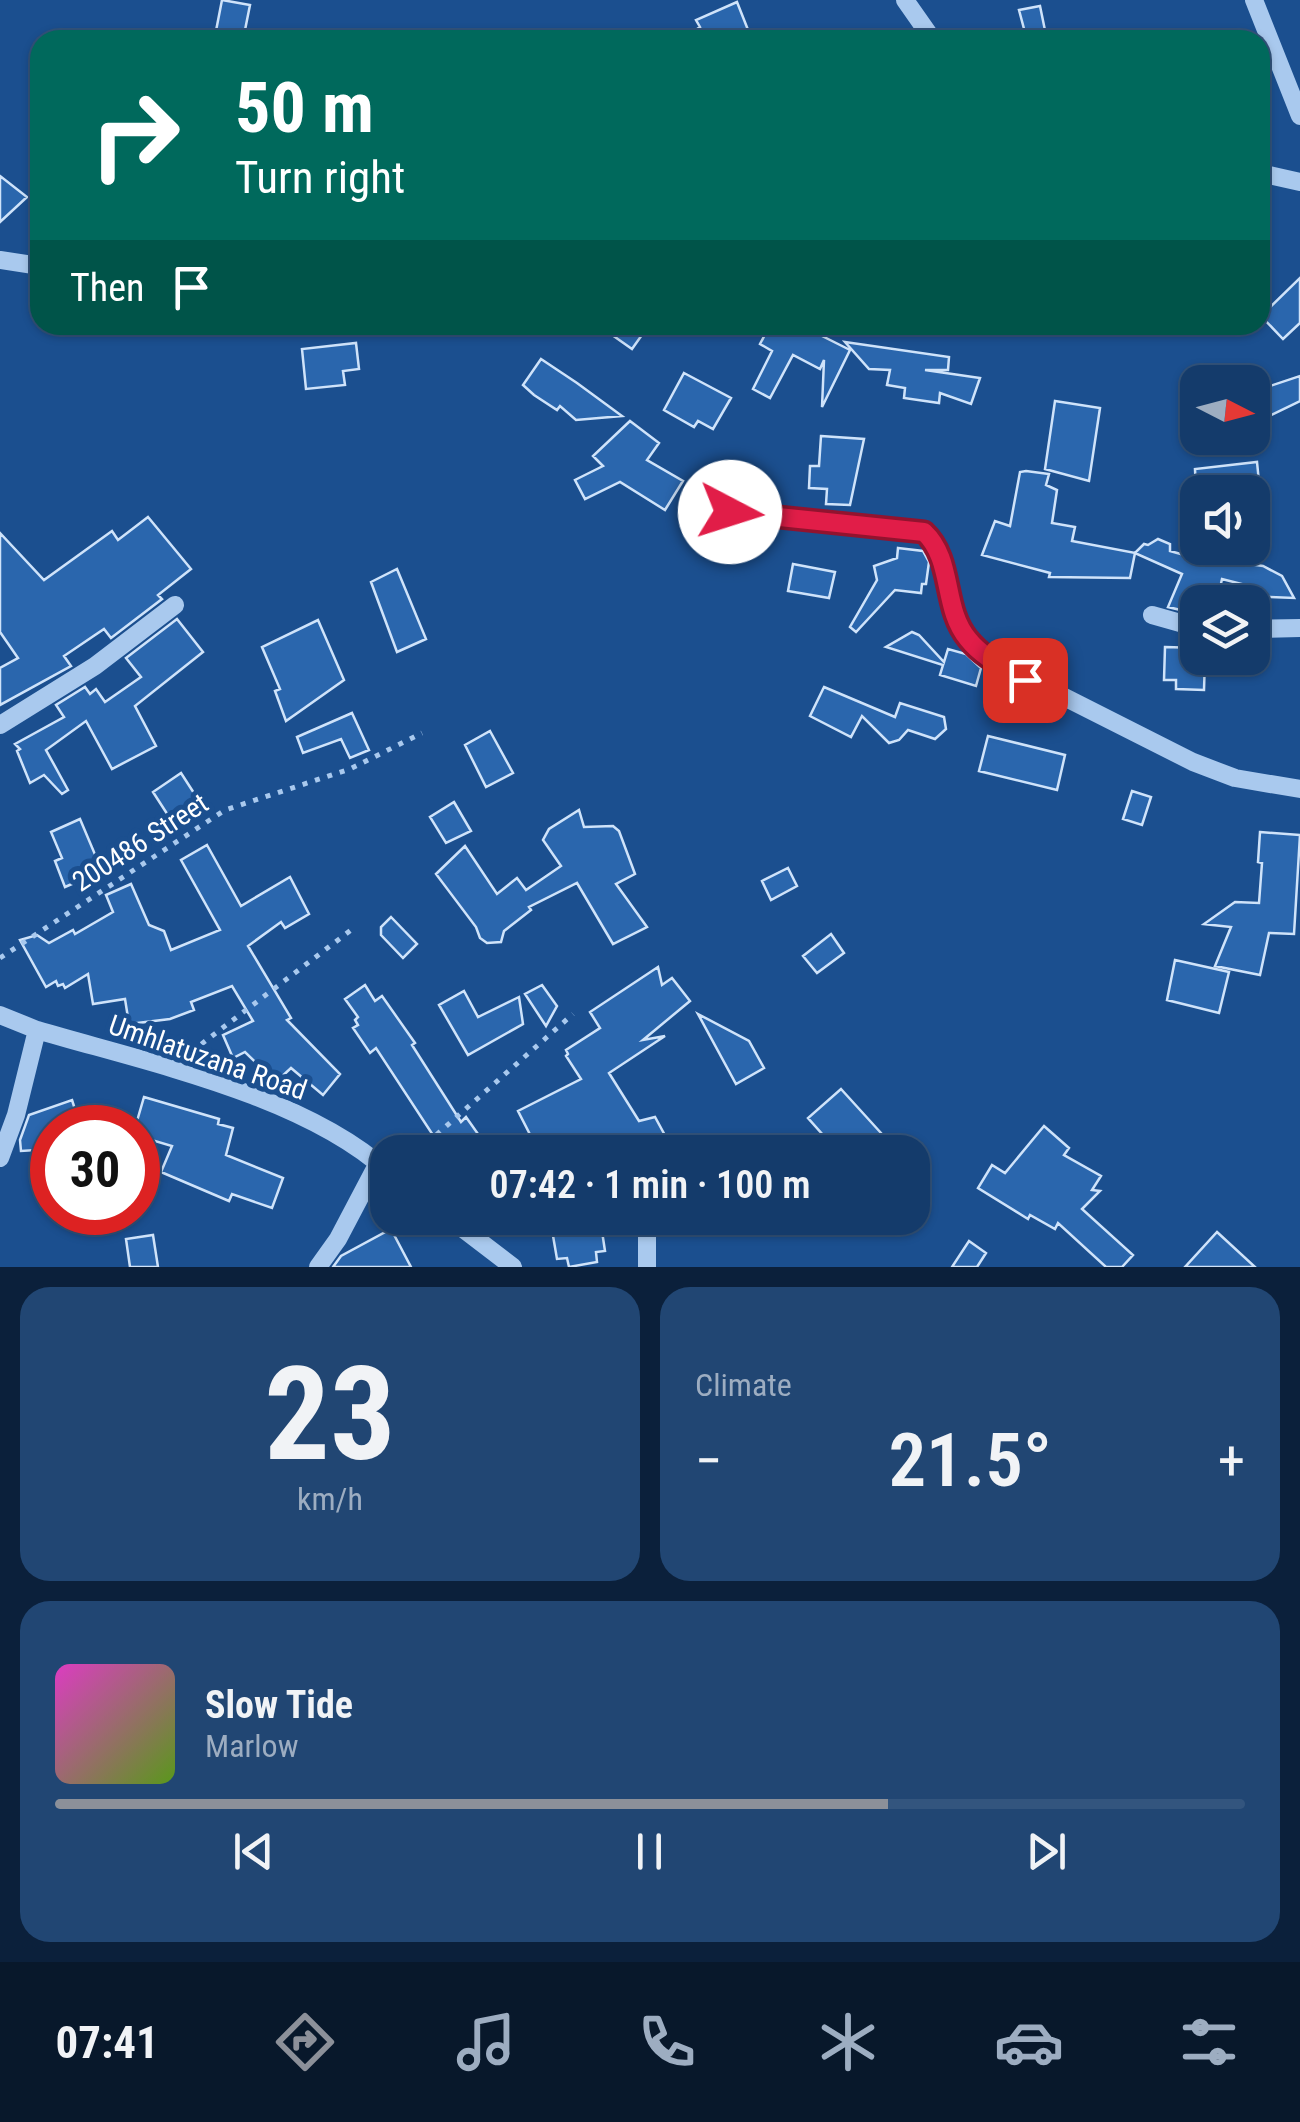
<!DOCTYPE html>
<html lang="en">
<head>
<meta charset="utf-8">
<style>
	:root { --surface:#143b6b; --page:#214673; --text:#f1f3f6; --muted:#9dadc1; --line:#33557e; --accent:#8c9099 }
	body { margin:0; font-family:"Roboto Condensed",sans-serif; background:var(--page); color:var(--text); height:100vh; display:flex; flex-direction:column; font-size:38px; white-space:nowrap }
	* { box-sizing:border-box; margin:0 }
	p { font-size:32px; color:var(--muted) }
	.icon { flex:none; width:55px; height:55px; fill:none; stroke:currentColor; stroke-width:2; stroke-linecap:round; stroke-linejoin:round }
	.map { position:relative; height:1267px; overflow:hidden }
	.details { display:flex; flex-direction:column; gap:20px; padding:20px; background:#0b203b; flex:1 }
	.details>* { flex:none }
	.top-card { position:absolute; left:30px; top:30px; width:1240px; height:305px; border-radius:30px; box-shadow:0 2px 8px #0004,0 0 0 2px var(--line); background:#00695c; color:#fff; overflow:hidden }
	.needle { width:65px; rotate:96deg }
	.buttons { position:absolute; left:1180px; top:365px; display:grid; gap:20px }
	.buttons a { display:grid; place-items:center; width:90px; height:90px; border-radius:20px; background:var(--surface); box-shadow:0 2px 8px #0004,0 0 0 2px var(--line); font-size:50px }
	.speed { position:absolute; left:30px; top:1105px; display:flex; gap:20px; font-size:50px; font-weight:700; text-align:center }
	.speed>* { display:grid; place-content:center; width:130px; height:130px; border-radius:50%; background:var(--surface); box-shadow:0 2px 8px #0004,0 0 0 2px var(--line); line-height:1 }
	.speed .limit { border:15px solid #d22; background:#fff; color:#111 }
	.pin { position:absolute; display:grid; place-items:center; width:85px; height:85px; color:#fff; margin:-42px; border-radius:20px; box-shadow:0 5px 15px #0006 }
	.me { position:absolute; width:110px; margin:-55px; rotate:95deg; stroke-linejoin:round; filter:drop-shadow(0 0 8px #0008) }
	.turn { display:flex; align-items:center; gap:35px; height:210px; padding:0 40px; font-size:45px }
	.turn .icon { width:130px; height:130px; stroke-width:2.5 }
	.turn b { display:block; font-size:70px; line-height:85px }
	.then { display:flex; align-items:center; height:95px; padding:0 40px; background:#0003; gap:20px; font-size:38px }
	.big { font-size:75px; font-weight:600; line-height:1.1 }
	.details .card { flex:1; display:flex; flex-direction:column; justify-content:center; gap:15px; min-width:0; padding:0 35px; border-radius:30px; background:var(--page) }
	.details .dial { align-items:center; gap:0 }
	.dial b { font-size:130px; line-height:1 }
	.song { display:flex; align-items:center; gap:30px }
	.cover { width:120px; height:120px; border-radius:15px; background:linear-gradient(135deg,hsl(310 70% 55%),hsl(90 70% 35%)) }
	.played { height:10px; border-radius:5px; background:linear-gradient(90deg,var(--accent) 70%,var(--line) 70%) }
	.keys { display:flex; justify-content:space-around; direction:ltr }
	.heat { display:flex; justify-content:space-between; align-items:center; font-size:55px; direction:ltr }
	.details .tiles { flex:1; display:grid; gap:20px; grid-template-columns:1fr 1fr }
	.card:last-child { grid-column:span 2 }
	.trip { position:absolute; left:370px; top:1135px; width:560px; height:100px; border-radius:30px; background:var(--surface); box-shadow:0 2px 8px #0004,0 0 0 2px var(--line); font-weight:600; line-height:100px; text-align:center }
	.menu { display:flex; height:160px; justify-content:space-around; align-items:center; background:#08182b; color:var(--muted) }
	.menu .icon { width:70px; height:70px }
	.menu .current { color:var(--accent) }
	.menu b { font-size:45px; color:var(--text) }
	.map>svg:first-child { display:block }
</style>
</head>
<body>
<div class="map">
<svg width="1300" height="1267" viewBox="0 0 1300 1267">
	<rect width="100%" height="100%" fill="#1b4f8f"/>
	<!-- building -->
	<path fill="#2a66ad" stroke="#cfe3fa" stroke-width="2.5" d="M222 0 250 5 243 40 215 36Z
		M737 2 752 40H681L700 27 696 20Z
		M1040 6 1047 40H1027L1019 10Z
		M0 176 27 197 0 222Z
		M1300 278V323L1283 339 1261 316Z
		M598 325H649L632 349Z
		M770 325H800L850 350 822 407 824 360 820 369 793 355 770 398 753 389 772 351 760 344Z
		M845 342 949 357 948 370H925L980 378 971 404 940 393 939 403 904 398 905 388 887 385 890 370 869 369Z
		M356 343 359 369 343 371 345 385 306 389 302 349Z
		M541 359 577 383 622 416 576 420 560 406 557 410 534 395 523 385Z
		M684 373 731 398 713 429 698 421 694 427 664 410Z
		M1300 376V401L1263 419 1252 392Z
		M1055 401 1100 408 1089 481 1045 469Z
		M630 421 659 443 647 460 683 481 665 510 620 482 585 499 575 480 603 466 593 456Z
		M821 436 864 439 850 505 826 504 827 489 809 488 810 466H819Z
		M1257 462 1260 492H1225L1224 488 1196 492 1195 469Z
		M1026 471 1049 474 1046 485 1057 490 1052 523 1075 527 1072 541 1135 553 1144 544 1148 545 1158 539 1170 544V551L1188 556 1263 566 1282 576 1294 598 1269 597 1261 589 1222 579 1220 588 1206 585 1204 592 1198 590 1185 611 1168 607 1182 574 1135 553 1130 578 1049 577 1050 573 982 555 995 521 1010 526 1020 472Z
		M148 517 191 569 158 595 162 599 111 638 104 629 64 656 71 666 0 705V668L18 658 0 632V533L44 580 112 531 118 540Z
		M898 548 923 551 929 562 926 584H922L921 593 895 590 856 632 850 627 877 580 874 566 897 558Z
		M793 564 835 572 829 598 788 591Z
		M397 569 426 639 397 652 371 582Z
		M177 619 203 652 135 706 156 746 112 769 86 721 46 750 68 790 62 794 44 775 30 783 17 751 20 749 15 744 64 717 56 705 85 687 90 694 96 689 105 702 141 677 126 658Z
		M318 620 344 680 286 721 275 691 280 689 262 647Z
		M912 632 919 635 944 662 948 649 966 654 981 668 976 686 940 675 943 665 886 647Z
		M1165 647 1198 648V658H1205L1204 690 1176 689V680H1164Z
		M824 687 895 717 900 703 944 717 946 729 935 739 908 730 899 740 889 743 862 716 851 737 810 716Z
		M352 713 369 750 350 758 341 739 303 753 297 737Z
		M490 731 513 773 486 787 465 745Z
		M988 736 1065 755 1057 790 979 771Z
		M181 773 201 804 173 823 153 792Z
		M1132 791 1151 797 1142 825 1123 819Z
		M454 802 471 831 446 843 430 817Z
		M579 810 584 827 613 826 619 831 635 874 616 884 647 927 613 944 577 883 529 907 531 910 504 931 501 942 487 943 480 938 476 927 436 874 465 846 497 894 517 878 526 890 561 866 543 840 549 829Z
		M80 819 102 871 65 887 55 861 62 858 51 832Z
		M1260 832 1300 835 1294 934 1269 933 1260 975 1215 966 1231 927 1204 924 1235 902 1259 903 1262 863 1258 862Z
		M207 845 241 906 290 877 309 914 285 928 281 922 248 946 291 1018 287 1020 340 1074 323 1095 291 1068 276 1082 245 1052 233 1058 223 1035 253 1021 232 986 191 1002 194 1010 170 1019 129 1024 125 999 93 1004 88 974 65 988 63 984 58 986 56 981 46 987 20 940 37 935 49 943 73 930 75 934 113 912 106 895 131 884 149 925 164 931 171 950 220 930 181 860Z
		M788 868 797 886 771 900 762 881Z
		M391 917 417 944 403 958 381 935V927Z
		M831 934 844 953 817 973 803 956Z
		M1175 960 1229 972 1219 1013 1167 1000Z
		M658 967 662 985 672 978 690 1001 643 1040 665 1036 609 1073 639 1121 655 1117 674 1152H539L518 1111 581 1079 566 1056 568 1054 566 1050 600 1028 590 1012Z
		M365 985 375 1001 382 996 415 1043 412 1045 461 1122 466 1117 478 1134 470 1141 480 1152H444L376 1048 370 1053 353 1028 358 1025 355 1020 358 1017 345 999Z
		M542 985 557 1006 546 1026 525 994Z
		M464 991 478 1017 519 997 523 1024 468 1055 439 1005Z
		M698 1014 749 1041 764 1068 736 1084Z
		M841 1089 881 1133 898 1152H794L823 1135 808 1118Z
		M144 1097 219 1119 218 1124 233 1128 226 1155 283 1178 272 1208 232 1194 229 1201 161 1172 172 1146 138 1136 141 1128H135Z
		M72 1100 81 1128H52V1149L21 1151 20 1140 29 1115Z
		M1044 1126 1069 1148 1064 1155 1101 1176 1092 1190 1100 1191 1082 1209 1133 1255 1122 1267H1106L1058 1223 1055 1229 1030 1215 1028 1219 978 1188 992 1165 1005 1173Z
		M559 1218H600L605 1251 596 1252 597 1262 569 1267 567 1258 557 1259 552 1230 560 1228Z
		M391 1229 411 1267H333L341 1256Z
		M1217 1232 1255 1267H1185Z
		M153 1235 158 1267H130L126 1239Z
		M969 1241 986 1253 977 1267H952Z"/>
	<g fill="none" stroke-linecap="round" stroke-linejoin="round">
		<!-- path -->
		<path stroke="#a9c9ee" stroke-width="5" stroke-dasharray="5 8" stroke-linecap="butt" d="M0 958 225 810 350 769 422 733
			M191 1052 355 927
			M417 1152 573 1014"/>
		<!-- minor -->
		<path stroke="#a9c9ee" stroke-width="18" d="M905 0 933 40
			M1254 0 1300 116
			M1260 173 1300 182
			M0 260 40 266
			M730 512 924 532C950 556 944 593 958 623 965 639 978 649 991 660L1193 762 1235 778 1300 789
			M1152 615 1198 628
			M1252 629 1300 628
			M0 725 95 666 175 605
			M0 1015 37 1030C145 1062 304 1095 388 1172
			M0 1158 16 1115 37 1030
			M449 1218 513 1267
			M647 1218V1267
			M318 1267 338 1239 378 1163"/>
	</g>
	<g fill="none" stroke-linecap="round" stroke-linejoin="round">
		<!-- route casing -->
		<g stroke="#92132f" stroke-width="25">
			<path id="route" d="M730 512 924 532C954 560 942 608 968 639 982 657 1005 668 1025 680"/>
		</g>
		<!-- route -->
		<use href="#route" stroke="#e11d48" stroke-width="18"/>
	</g>
	<g text-anchor="middle" stroke-width="10" stroke-linejoin="round" paint-order="stroke">
		<!-- street labels -->
		<g font-size="28" fill="#fff" stroke="#1b4f8f">
			<text transform="translate(140 842) rotate(-33)" y="10">200486 Street</text>
			<text transform="translate(208 1057) rotate(19)" y="10">Umhlatuzana Road</text>
		</g>
	</g>
</svg>
<div class="buttons">
<a><svg class="needle" viewBox="-14 -14 28 28"><path d="M0-13l5 13h-10z" fill="#e53935"/><path d="M0 13l5-13h-10z" fill="#9dadc1"/></svg></a>
<a><svg class="icon" aria-label="sound" viewBox="0 0 24 24"><path d="M4 9h4l5-4v14l-5-4H4zM17 9q2 3 0 6"/></svg></a>
<a><svg class="icon" aria-label="layers" viewBox="0 0 24 24"><path d="M12 4l9 5-9 5-9-5zM3 14l9 5 9-5"/></svg></a>
</div>
<div class="speed"><div class="limit">30</div></div>
<div class="pin" style="left:1025px;top:680px;background:#d93025"><svg class="icon" aria-label="arrive" viewBox="0 0 24 24"><path d="M6 21V4h12l-3 4 3 4H6"/></svg></div>
<svg class="me" style="left:730px;top:512px" viewBox="-20 -20 40 40"><circle r="19" fill="#fff"/><path d="M0-13L10 11 0 6-10 11z" fill="#e11d48"/></svg>
<div class="trip">07:42 · 1 min · 100 m</div>
<div class="top-card">
<div class="turn"><svg class="icon" aria-label="right" viewBox="0 0 24 24"><path d="M7 20v-9h11M14 6l5 5-5 5"/></svg><div><b>50 m</b>Turn right</div></div>
<div class="then">Then<svg class="icon" aria-label="arrive" viewBox="0 0 24 24"><path d="M6 21V4h12l-3 4 3 4H6"/></svg></div>
</div>
</div>
<section class="details">
<div class="tiles">
<div class="card dial"><b>23</b><p>km/h</p></div>
<div class="card"><p>Climate</p>
<div class="heat"><a>−</a><b class="big">21.5°</b><a>+</a></div>
</div>
<div class="card">
<div class="song"><i class="cover"></i><div><b>Slow Tide</b><p>Marlow</p></div></div>
<div class="played"></div>
<div class="keys"><svg class="icon" aria-label="previous" viewBox="0 0 24 24"><path d="M18 5L8 12l10 7zM5 5v14"/></svg><svg class="icon" aria-label="pause" viewBox="0 0 24 24"><path d="M8 5v14M16 5v14"/></svg><svg class="icon" aria-label="next" viewBox="0 0 24 24"><path d="M6 5l10 7-10 7zM19 5v14"/></svg></div>
</div>
</div>
</section>
<nav class="menu">
<b>07:41</b>
<svg class="icon current" aria-label="directions" viewBox="0 0 24 24"><path d="M12 3l9 9-9 9-9-9zM9 14v-3h6M13 9l2 2-2 2"/></svg>
<svg class="icon" aria-label="music" viewBox="0 0 24 24"><path d="M9 18V5l10-2v13"/><circle cx="6" cy="18" r="3"/><circle cx="16" cy="16" r="3"/></svg>
<svg class="icon" aria-label="phone" viewBox="0 0 24 24"><path d="M5 4h4l2 5-3 2q2 4 5 5l2-3 5 2v4C11 20 4 13 5 4z"/></svg>
<svg class="icon" aria-label="climate" viewBox="0 0 24 24"><path d="M12 3v18M4 7l16 10M4 17L20 7"/></svg>
<svg class="icon" aria-label="car" viewBox="0 0 24 24"><path d="M5 17H2v-5l4-1 3-4h7l3 4 3 1v5h-3M9 17h6M6 11h13"/><circle cx="7" cy="17" r="2"/><circle cx="17" cy="17" r="2"/></svg>
<svg class="icon" aria-label="filters" viewBox="0 0 24 24"><path d="M4 7h16M4 17h16"/><circle cx="9" cy="7" r="2"/><circle cx="15" cy="17" r="2"/></svg>
</nav>
</body>
</html>
